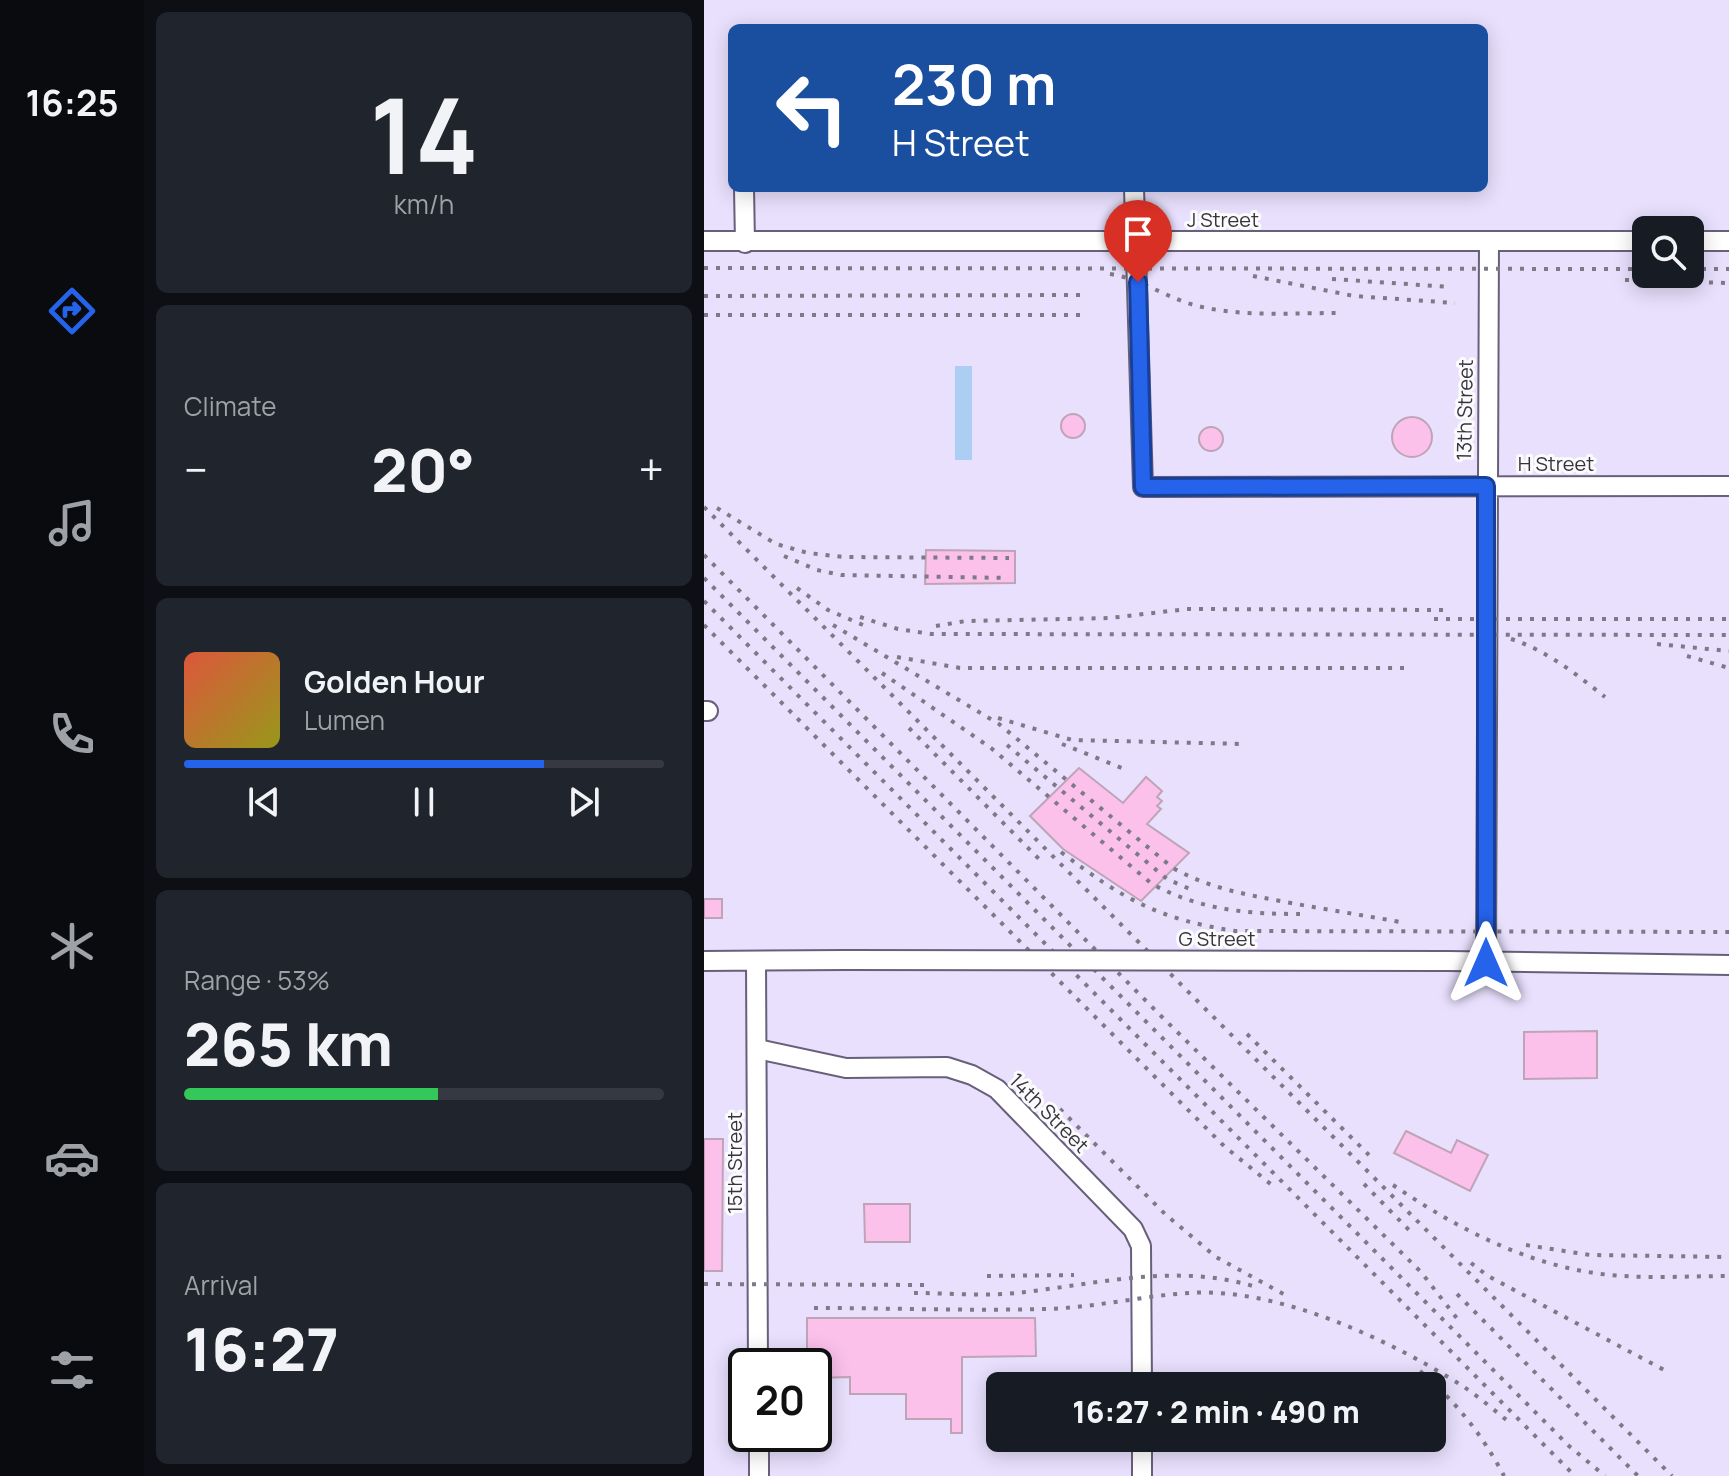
<!DOCTYPE html>
<html lang="en">
<head>
<meta charset="utf-8">
<style>
	:root { --surface:#171b24; --page:#20242c; --text:#f1f3f6; --muted:#9ea1a6; --line:#363941; --accent:#2563eb }
	body { margin:0; font-family:Manrope,sans-serif; background:var(--page); color:var(--text); height:100vh; display:flex; flex-direction:column; font-size:30px; white-space:nowrap }
	* { box-sizing:border-box; margin:0 }
	p { font-size:26px; color:var(--muted) }
	.icon { flex:none; width:44px; height:44px; fill:none; stroke:currentColor; stroke-width:2; stroke-linecap:round; stroke-linejoin:round }
	.map { position:relative; flex:1; overflow:hidden }
	.side { display:flex; flex-direction:column; gap:12px; padding:12px; background:#0d0f14; width:560px }
	.side>* { flex:none }
	.top-card { position:absolute; left:24px; top:24px; width:760px; height:168px; border-radius:12px; box-shadow:0 4px 20px #0003; background:#1a4fa0; color:#fff; overflow:hidden }
	.fabs { position:absolute; left:928px; top:216px; display:grid; gap:16px }
	.fabs a { display:grid; place-items:center; width:72px; height:72px; border-radius:12px; background:var(--surface); box-shadow:0 4px 20px #0003; font-size:40px }
	.speed { position:absolute; left:24px; top:1348px; display:flex; gap:16px; font-size:40px; font-weight:700; text-align:center }
	.speed>* { display:grid; place-content:center; width:104px; height:104px; border-radius:50%; background:var(--surface); box-shadow:0 4px 20px #0003; line-height:1 }
	.speed .limit { border:4px solid #111; border-radius:12px; background:#fff; color:#111 }
	.pin { position:absolute; display:grid; place-items:center; width:68px; height:68px; color:#fff; margin:-82px -34px; border-radius:50% 50% 50% 0; rotate:-45deg; box-shadow:0 0 8px #0007 }
	.pin .icon { rotate:45deg }
	.me { position:absolute; width:88px; margin:-44px; rotate:0deg; stroke-linejoin:round; filter:drop-shadow(0 0 6px #0008) }
	.turn { display:flex; align-items:center; gap:28px; height:168px; padding:0 32px; font-size:36px }
	.turn .icon { width:104px; height:104px; stroke-width:2.5 }
	.turn b { display:block; font-size:56px; line-height:68px }
	.big { font-size:60px; font-weight:800; line-height:1.1 }
	.side .card { flex:1; display:flex; flex-direction:column; justify-content:center; gap:12px; min-width:0; padding:0 28px; border-radius:12px; background:var(--page) }
	.side .dial { align-items:center; gap:0 }
	.dial b { font-size:104px; line-height:1 }
	.song { display:flex; align-items:center; gap:24px }
	.cover { width:96px; height:96px; border-radius:12px; background:linear-gradient(135deg,hsl(10 70% 55%),hsl(60 70% 35%)) }
	.played { height:8px; border-radius:4px; background:linear-gradient(90deg,var(--accent) 75%,var(--line) 75%) }
	.keys { display:flex; justify-content:space-around; direction:ltr }
	.heat { display:flex; justify-content:space-between; align-items:center; font-size:44px; direction:ltr }
	.charge { height:12px; border-radius:6px; background:linear-gradient(90deg,#34c759 53%,var(--line) 0) }
	.trip { position:absolute; left:282px; top:1372px; width:460px; height:80px; border-radius:12px; background:var(--surface); box-shadow:0 4px 20px #0003; font-weight:800; line-height:80px; text-align:center }
	main { display:flex; flex:1; min-height:0 }
	.tab-bar { display:flex; flex-direction:column; width:144px; justify-content:space-around; align-items:center; background:#090b0e; color:var(--muted) }
	.tab-bar .icon { width:56px; height:56px }
	.tab-bar .current { color:var(--accent) }
	.tab-bar b { font-size:36px; color:var(--text) }
	.map>svg:first-child { display:block }
</style>
</head>
<body>
<main>
<nav class="tab-bar">
<b>16:25</b>
<svg class="icon current" aria-label="directions" viewBox="0 0 24 24"><path d="M12 3l9 9-9 9-9-9zM9 14v-3h6M13 9l2 2-2 2"/></svg>
<svg class="icon" aria-label="music" viewBox="0 0 24 24"><path d="M9 18V5l10-2v13"/><circle cx="6" cy="18" r="3"/><circle cx="16" cy="16" r="3"/></svg>
<svg class="icon" aria-label="phone" viewBox="0 0 24 24"><path d="M5 4h4l2 5-3 2q2 4 5 5l2-3 5 2v4C11 20 4 13 5 4z"/></svg>
<svg class="icon" aria-label="climate" viewBox="0 0 24 24"><path d="M12 3v18M4 7l16 10M4 17L20 7"/></svg>
<svg class="icon" aria-label="car" viewBox="0 0 24 24"><path d="M5 17H2v-5l4-1 3-4h7l3 4 3 1v5h-3M9 17h6M6 11h13"/><circle cx="7" cy="17" r="2"/><circle cx="17" cy="17" r="2"/></svg>
<svg class="icon" aria-label="filters" viewBox="0 0 24 24"><path d="M4 7h16M4 17h16"/><circle cx="9" cy="7" r="2"/><circle cx="15" cy="17" r="2"/></svg>
</nav>
<section class="side">
<div class="card dial"><b>14</b><p>km/h</p></div>
<div class="card"><p>Climate</p>
<div class="heat"><a>−</a><b class="big">20°</b><a>+</a></div>
</div>
<div class="card">
<div class="song"><i class="cover"></i><div><b>Golden Hour</b><p>Lumen</p></div></div>
<div class="played"></div>
<div class="keys"><svg class="icon" aria-label="previous" viewBox="0 0 24 24"><path d="M18 5L8 12l10 7zM5 5v14"/></svg><svg class="icon" aria-label="pause" viewBox="0 0 24 24"><path d="M8 5v14M16 5v14"/></svg><svg class="icon" aria-label="next" viewBox="0 0 24 24"><path d="M6 5l10 7-10 7zM19 5v14"/></svg></div>
</div>
<div class="card"><p>Range · 53%</p><b class="big">265 km</b><div class="charge"></div></div>
<div class="card"><p>Arrival</p><b class="big">16:27</b></div>
</section>
<div class="map">
<svg width="1025" height="1476" viewBox="0 0 1025 1476">
	<rect width="100%" height="100%" fill="#f0ebfd"/>
	<!-- built -->
	<path fill="#e8e0fd" fill-rule="evenodd" d="M0 0H1025V1476H0ZM28 28H780V188H28ZM942 230H986V274H942ZM42 1366H110V1434H42ZM296 1386H728V1438H296Z"/>
	<!-- water -->
	<path fill="#adcef3" d="M251 366H268V460H251Z"/>
	<!-- building -->
	<path fill="#fbc1eb" stroke="#bfa4b7" stroke-width="2" d="M357 426a12 12 0 1 1 24 0a12 12 0 1 1-24 0Z
		M688 437a20 20 0 1 1 40 0a20 20 0 1 1-40 0Z
		M495 439a12 12 0 1 1 24 0a12 12 0 1 1-24 0Z
		M222 550 311 551V583L221 584Z
		M375 768 419 803 442 777 458 791 453 797 458 801 453 806 457 809 443 824 485 853 437 901 359 849 326 816Z
		M0 899H18V918H0Z
		M893 1031V1078L820 1079V1032Z
		M702 1131 747 1153 753 1140 784 1155 766 1191 690 1153Z
		M0 1139H19L18 1271H0Z
		M160 1204H206V1242H161Z
		M103 1318H331L332 1356 258 1357V1433H247V1419H202V1394H146V1377L110 1378V1366H103Z"/>
	<g fill="none" stroke-linecap="round" stroke-linejoin="round">
		<!-- minor casing -->
		<g stroke="#68607a" stroke-width="22">
			<path id="minor" d="M40 188 41 243
				M430 188 439 487 1025 486
				M0 241H942
				M986 241H1025
				M0 711H4
				M0 961 141 960
				M52 961 54 1366
				M743 961 1025 965
				M782 963 785 241
				M53 1049 142 1068 243 1067 268 1075 293 1089 429 1229 437 1246 438 1386
				M55 1434V1476
				M438 1438V1476"/>
		</g>
		<!-- minor -->
		<use href="#minor" stroke="#fff" stroke-width="18"/>
		<!-- rail -->
		<path stroke="#7d7987" stroke-width="4" stroke-dasharray="4 8" stroke-linecap="butt" d="M0 268 942 269
			M986 269H1025
			M406 274C438 279 464 299 494 306 538 317 587 313 632 313
			M549 276 650 296 751 303
			M628 279 747 287
			M921 280 1025 283
			M0 296 382 295
			M0 315H383
			M0 507 968 1476
			M13 508 72 544 104 553 140 557 305 558
			M0 555 454 1013 717 1272 755 1321
			M80 556 113 570 137 575 304 578
			M0 578 865 1446 901 1476
			M93 588 124 610 166 628
			M0 601 871 1476
			M156 617 194 629 227 634 1025 635
			M730 619H1025
			M0 625 520 1146 569 1186
			M129 625 295 724 469 868C506 889 545 895 587 903 625 910 663 916 702 923
			M232 626 262 621 406 618 483 609 742 610
			M807 639C842 650 872 674 901 697
			M953 644 1025 651
			M983 656 1025 668
			M193 657 256 668H700
			M178 673 287 748 448 884C496 910 543 914 596 914
			M294 718 368 740 539 744
			M205 728 335 859
			M358 744 418 768
			M303 745 463 879 488 890
			M357 852C419 899 454 919 531 931L1025 932
			M543 1034 665 1155
			M356 1109 461 1214 512 1257 585 1297
			M660 1184 705 1230
			M689 1185C748 1225 813 1260 884 1272 930 1280 979 1276 1025 1276
			M822 1245 886 1255 1025 1257
			M767 1263 784 1276 962 1371
			M283 1276 370 1275
			M0 1284 222 1285
			M210 1293C246 1293 285 1297 321 1292 398 1283 475 1263 552 1287
			M753 1294 934 1476
			M110 1308C186 1308 264 1311 340 1309 389 1308 437 1296 485 1293 573 1287 684 1339 757 1385 774 1396 790 1410 805 1422
			M716 1371C752 1402 778 1434 800 1476"/>
		<!-- minor-bridge casing -->
		<g stroke="#68607a" stroke-width="22" stroke-linecap="butt">
			<path id="minor-bridge" d="M141 960 743 961"/>
		</g>
		<!-- minor-bridge -->
		<use href="#minor-bridge" stroke="#fff" stroke-width="18"/>
	</g>
	<g fill="none" stroke-linecap="round" stroke-linejoin="round">
		<!-- route casing -->
		<g stroke="#184099" stroke-width="20">
			<path id="route" d="M434 282 439 487 782 486V963"/>
		</g>
		<!-- route -->
		<use href="#route" stroke="#2563eb" stroke-width="14"/>
	</g>
	<g text-anchor="middle" stroke-width="6" stroke-linejoin="round" paint-order="stroke">
		<!-- street labels -->
		<g font-size="20" fill="#37343f" stroke="#fbfbfb">
			<text x="519" y="227">J Street</text>
			<text transform="translate(761 410) rotate(-89)" y="7">13th Street</text>
			<text x="852" y="471">H Street</text>
			<text x="513" y="946">G Street</text>
			<text transform="translate(345 1113) rotate(45)" y="7">14th Street</text>
			<text transform="translate(31 1163) rotate(-90)" y="7">15th Street</text>
		</g>
	</g>
</svg>
<div class="fabs">
<a><svg class="icon" aria-label="search" viewBox="0 0 24 24"><circle cx="10" cy="10" r="6"/><path d="M15 15l6 6"/></svg></a>
</div>
<div class="speed"><div class="limit">20</div></div>
<div class="pin" style="left:434px;top:282px;background:#d93025"><svg class="icon" aria-label="arrive" viewBox="0 0 24 24"><path d="M6 21V4h12l-3 4 3 4H6"/></svg></div>
<svg class="me" style="left:782px;top:963px" viewBox="-20 -20 40 40"><path d="M0-17L14 15 0 8-14 15z" fill="#2563eb" stroke="#fff" stroke-width="4"/></svg>
<div class="trip">16:27 · 2 min · 490 m</div>
<div class="top-card">
<div class="turn"><svg class="icon" aria-label="left" viewBox="0 0 24 24"><path d="M17 20v-9H6M10 6l-5 5 5 5"/></svg><div><b>230 m</b>H Street</div></div>
</div>
</div>
</main>
</body>
</html>
